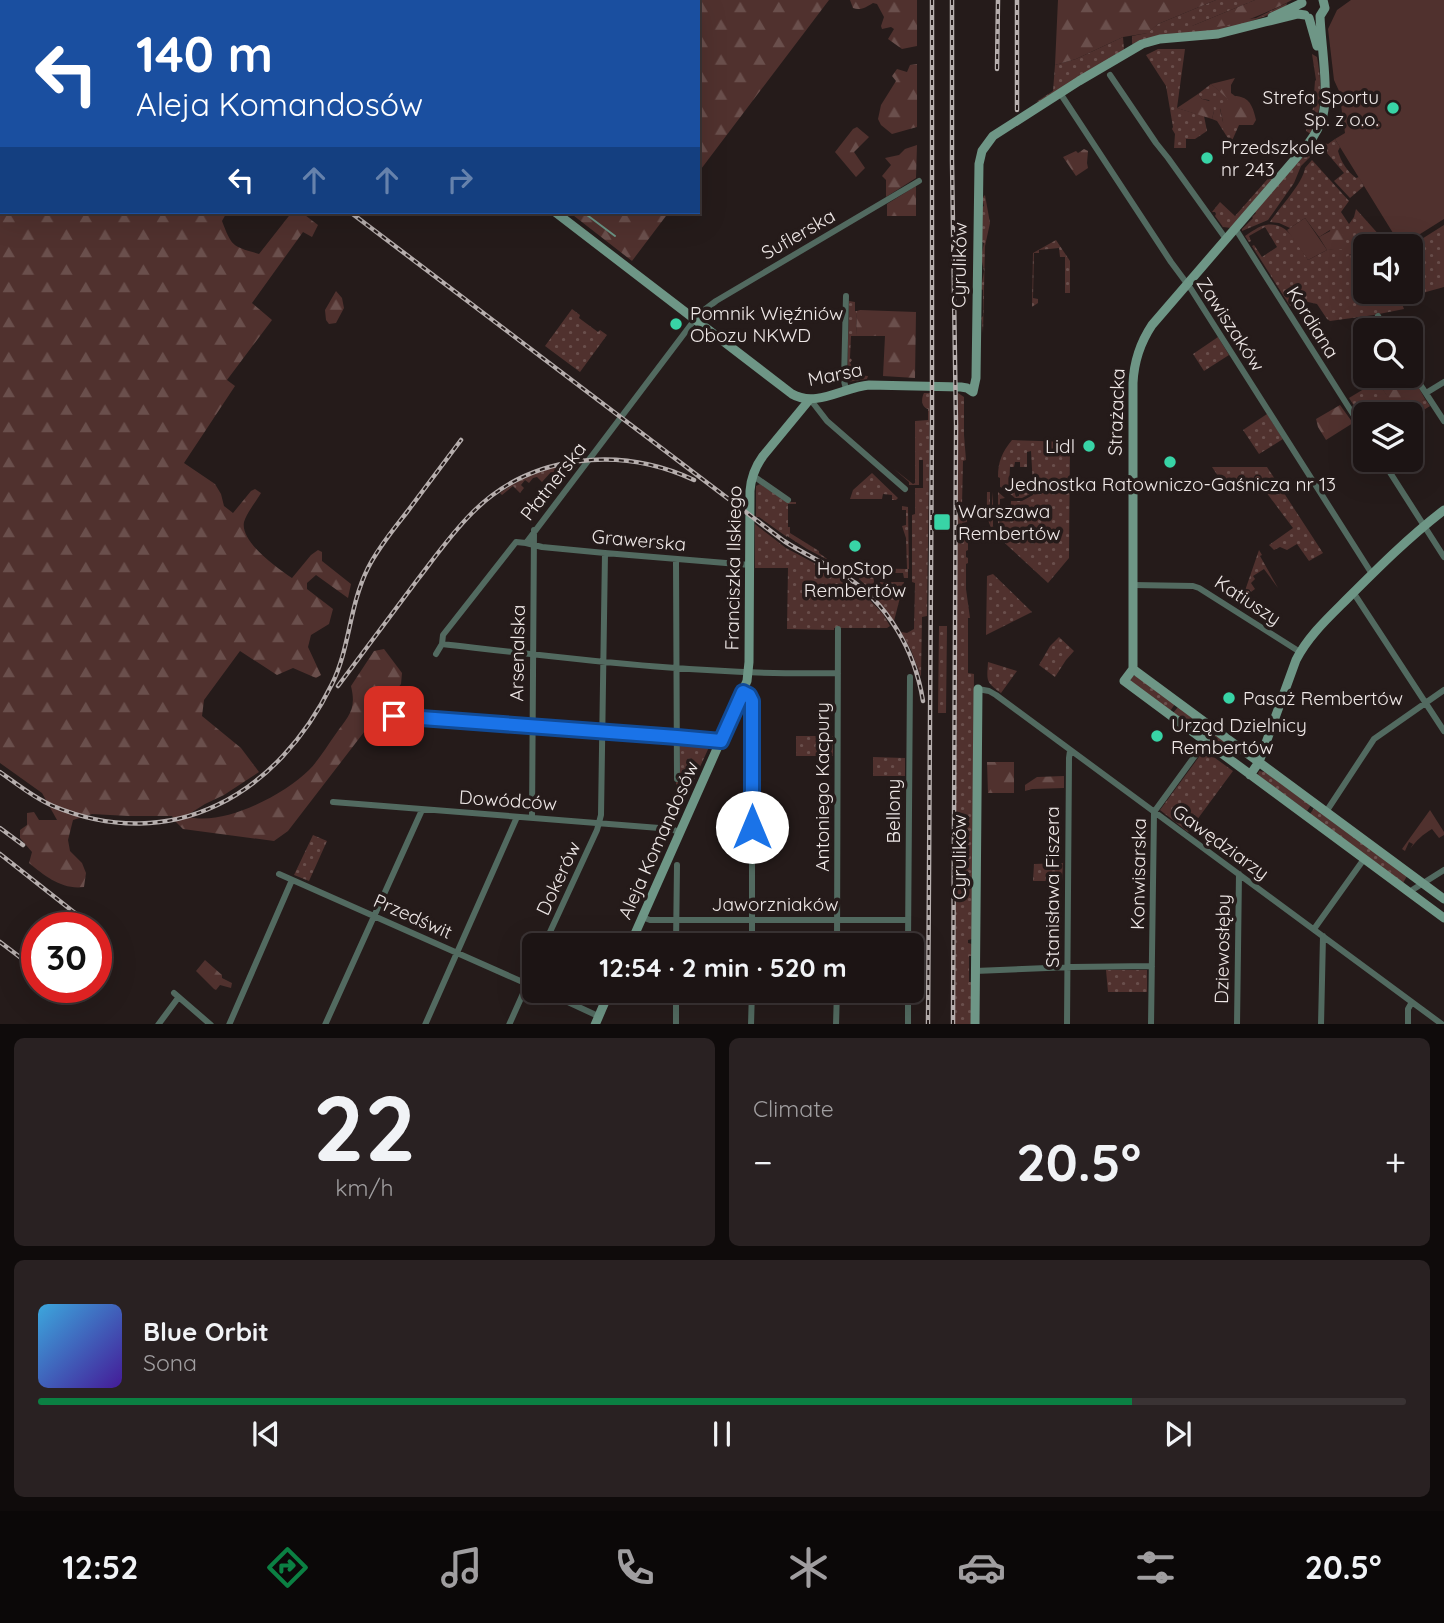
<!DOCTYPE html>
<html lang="en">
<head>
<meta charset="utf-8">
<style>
	:root { --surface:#1c1414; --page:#292122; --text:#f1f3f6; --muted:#a09ea0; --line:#3a3334; --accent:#0b8043 }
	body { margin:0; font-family:Quicksand,sans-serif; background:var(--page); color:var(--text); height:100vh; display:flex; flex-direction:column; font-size:26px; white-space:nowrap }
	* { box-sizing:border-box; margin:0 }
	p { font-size:23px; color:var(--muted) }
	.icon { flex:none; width:38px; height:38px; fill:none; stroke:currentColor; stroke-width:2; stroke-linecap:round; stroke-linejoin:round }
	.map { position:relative; height:1024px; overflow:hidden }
	.panel { display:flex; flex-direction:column; gap:14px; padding:14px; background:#0f0b0b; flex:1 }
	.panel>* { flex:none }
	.banner { position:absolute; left:0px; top:0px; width:700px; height:214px; box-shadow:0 7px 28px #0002,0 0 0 2px var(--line); background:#1a4fa0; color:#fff; overflow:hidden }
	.controls { position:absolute; left:1353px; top:234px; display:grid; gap:14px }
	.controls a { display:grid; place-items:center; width:70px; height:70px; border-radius:10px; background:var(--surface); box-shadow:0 7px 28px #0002,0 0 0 2px var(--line); font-size:35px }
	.speed { position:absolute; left:21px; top:912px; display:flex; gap:14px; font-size:35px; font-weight:700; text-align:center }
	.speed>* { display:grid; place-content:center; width:91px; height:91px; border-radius:50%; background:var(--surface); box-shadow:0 7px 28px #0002,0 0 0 2px var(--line); line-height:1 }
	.speed .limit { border:10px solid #d22; background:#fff; color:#111 }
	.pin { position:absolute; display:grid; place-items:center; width:60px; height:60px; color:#fff; margin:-30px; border-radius:14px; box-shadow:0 4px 10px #0006 }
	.me { position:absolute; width:77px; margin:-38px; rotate:0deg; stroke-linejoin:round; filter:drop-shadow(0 0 5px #0008) }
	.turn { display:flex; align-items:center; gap:24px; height:147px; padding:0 21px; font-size:32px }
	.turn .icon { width:91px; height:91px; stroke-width:2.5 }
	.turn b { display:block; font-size:49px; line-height:60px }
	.lanes { display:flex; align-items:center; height:66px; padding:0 21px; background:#0003; justify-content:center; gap:35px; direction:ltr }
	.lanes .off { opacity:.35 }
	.big { font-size:52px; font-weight:800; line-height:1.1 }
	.panel .card { flex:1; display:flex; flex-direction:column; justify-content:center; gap:10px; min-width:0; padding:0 24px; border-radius:10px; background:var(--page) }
	.panel .dial { align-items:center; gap:0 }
	.dial b { font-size:91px; line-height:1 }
	.song { display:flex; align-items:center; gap:21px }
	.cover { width:84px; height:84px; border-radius:10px; background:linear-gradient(135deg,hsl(200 70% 55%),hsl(260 70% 35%)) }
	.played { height:7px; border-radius:4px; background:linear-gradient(90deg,var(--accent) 80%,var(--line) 80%) }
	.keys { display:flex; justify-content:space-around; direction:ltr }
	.heat { display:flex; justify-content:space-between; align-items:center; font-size:38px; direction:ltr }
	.panel .tiles { flex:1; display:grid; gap:14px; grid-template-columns:1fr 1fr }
	.card:last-child { grid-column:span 2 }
	.trip { position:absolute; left:522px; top:933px; width:402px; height:70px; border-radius:10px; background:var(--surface); box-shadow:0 7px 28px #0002,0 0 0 2px var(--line); font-weight:800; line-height:70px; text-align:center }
	.tabs { display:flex; height:112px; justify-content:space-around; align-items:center; background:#0b0808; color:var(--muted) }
	.tabs .icon { width:49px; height:49px }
	.tabs .selected { color:var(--accent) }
	.tabs b { font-size:32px; color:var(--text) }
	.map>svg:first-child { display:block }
</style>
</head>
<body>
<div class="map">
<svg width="1444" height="1025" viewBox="0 0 1444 1025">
	<defs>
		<pattern id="grass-dots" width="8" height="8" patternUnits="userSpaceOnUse" patternTransform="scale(1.75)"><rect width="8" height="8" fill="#50312e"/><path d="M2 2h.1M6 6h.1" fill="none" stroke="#6a4f4c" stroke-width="1.8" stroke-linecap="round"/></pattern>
		<pattern id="forest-firs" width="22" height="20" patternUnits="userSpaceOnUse" patternTransform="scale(1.75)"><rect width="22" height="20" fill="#50312e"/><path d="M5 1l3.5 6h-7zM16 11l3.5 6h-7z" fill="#6a4f4c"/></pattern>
	</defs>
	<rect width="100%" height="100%" fill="#251b1a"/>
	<!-- grass -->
	<path fill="url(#grass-dots)" d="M1216 0H1255L1192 26 1256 18 1287 3 1286 7C1238 31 1185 36 1133 45L1132 43V36L1147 33 1158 24Z
		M1123 37 1124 50 1040 101 1036 102 1053 91 1055 65 1076 59Z
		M1158 49H1185L1177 108 1204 116 1207 131 1195 139H1186V148H1174L1175 134 1172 129 1173 127 1166 86 1146 55Z
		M1312 54 1317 57C1322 84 1323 109 1311 134L1306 131 1313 108 1315 81 1316 80Z
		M1211 84 1229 99 1220 109 1223 122 1239 125 1231 143 1217 121 1212 119 1214 111 1209 100 1202 99 1198 94Z
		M1335 139 1340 147 1338 151C1341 162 1347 171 1356 178L1359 177 1364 186 1350 198 1334 181 1344 173 1321 146 1324 143 1328 144Z
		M1309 151 1311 156 1301 166 1294 183 1268 220 1242 231V229L1253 218 1252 217 1256 213 1254 211 1290 170Z
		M1312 160 1349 201 1341 212 1349 224 1354 217 1356 209 1381 237 1377 242V247L1371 240 1357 251 1349 255 1359 267 1365 265V292H1410L1412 250 1409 247 1444 225V287L1426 292 1402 304 1404 309 1374 315 1330 321 1327 319 1317 304 1299 300 1290 306 1252 246 1254 245 1262 257 1277 247 1265 227 1249 236 1251 241 1249 242 1245 236C1251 232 1259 226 1266 225 1288 221 1298 245 1308 260L1327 250 1334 249 1330 230 1319 237 1305 218 1290 228 1279 223 1270 222C1280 207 1303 183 1305 168Z
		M1272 174 1274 178 1231 228 1223 227 1215 216 1216 214 1215 212H1212L1220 202 1235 216Z
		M985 195 990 223 985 246 983 333 982 321 981 318 983 316V290L981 289 984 271 981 257 984 243 982 242V207L984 206 982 198Z
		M1056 240 1070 261V293H1065V257H1060L1059 248 1039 250V253H1034L1033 298 1038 299V303L1032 307 1033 253Z
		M849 301 855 302V311H857L856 336H851L850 358 852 360 850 363 852 366 850 368V375L868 376 867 379 847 382Z
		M572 309 580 315 579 318 598 332 600 330 607 335 580 372 545 346Z
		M1218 337 1229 355 1204 371 1193 354Z
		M1377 381 1400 414 1425 399 1430 406 1411 418 1410 415H1365V423L1349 398Z
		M924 393H930L927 616 922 617 921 677 911 650 901 632 907 633 914 629 915 583 912 582V515L915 514V488H923V460H919V485H909V482L894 469 913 484 915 483V421L928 420V409C921 407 921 399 924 393Z
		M958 393 964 397V435L966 460 963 461 962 505 967 507V510L963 511V515H967V522L962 523 963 534H968V550L966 551V557L968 558V563L966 564V589L970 618H968V673L974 674 972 939 968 940V943L972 944V956H969V982H972V1024L955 1025Z
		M1267 414 1283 439 1259 454 1243 430Z
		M1012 440 1070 442 1069 558 1048 583 996 535C985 522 987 509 987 492H990V526L993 492V526L998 535 1002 532 998 525V492L1005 498 1000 499V515H1005V518H1010L1011 501H1022L1033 495V491L1041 490V486H1033L1031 451 1027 452V467H1020V462H1015L1014 467H1010L1009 486 1010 491H1014L1016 497 1019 496V491H1028V487H1030V494L1022 498H1015L1003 488 1000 487V478L998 477C998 462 1002 452 1012 440Z
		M581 461 573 472 570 470 567 472 562 469 558 470 554 474 551 472 542 482 537 477 533 478 529 483 525 480 521 485 524 488 520 493 513 486 502 495 500 493C524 475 552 466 581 461Z
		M1212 467H1267L1323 553 1309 561 1297 544 1287 550 1280 547 1274 550 1269 545 1293 528 1260 484 1254 480 1235 492H1231L1226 488 1222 477 1218 476Z
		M872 473 898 498 896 500H892V495L883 494 882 499H850L853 490Z
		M760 484 787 502H796V504H788V527H790V533L819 551V553L830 561 807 549 787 536V537L759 517H756V486Z
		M902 506 908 507 909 569H908V578H904L903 573H873L874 582H904L894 621 869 592 870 589 859 579V568L907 569 906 538 902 526 906 525V510H902Z
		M755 524 786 548 848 581 863 593 883 614 890 626 887 628H834V630L787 629 788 568H755Z
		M1259 550 1262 555 1260 556 1278 588 1264 569 1253 576 1255 579 1251 583 1255 589 1248 594 1239 608Z
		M993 574 1032 612 986 635 987 576Z
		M939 626H947L946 713H938Z
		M1059 637 1074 651 1066 660 1055 677 1039 665 1050 646Z
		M988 662 1017 671 1001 693C985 681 987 681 988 662Z
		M1133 676H1136L1175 704 1170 711 1131 682 1130 680Z
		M1178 707 1239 752 1234 758 1173 713Z
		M796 736H833V756H796Z
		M683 742 710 745 678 815 676 814V781L680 780V746Z
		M1204 750 1233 771 1188 832 1160 810Z
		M873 757 905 758V776H873Z
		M1259 771 1265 772 1311 805 1307 811 1259 776 1258 774Z
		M1314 808 1407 876 1403 883 1310 814Z
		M313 835 327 841 309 881 294 875Z
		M1063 863 1062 881H1033L1034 864Z
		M1106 970H1147V992H1108Z"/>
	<!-- forest -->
	<path fill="url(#forest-firs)" d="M0 0H25L27 2H2V212H227L222 221C232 247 232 246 259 254L292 212H301L318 225 312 237 303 232 252 303 272 320 227 380 235 386 184 463 215 484 221 494 224 506 233 513 251 491 255 489 261 493C257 500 246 514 244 522 240 542 277 568 292 578L311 555 318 550 322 552V561L351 584 348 598 316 575 307 583V589L333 609 329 624 311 635 308 647 321 675 316 678 293 668 277 675 240 651 204 700 202 716 241 748 259 772 224 795 205 804 186 816C221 828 284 795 309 770 319 760 327 746 335 735 348 716 357 711 351 686L374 651 384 649 402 673 401 684 288 831 274 841 183 829 176 822 172 816H128L92 814 73 820 68 840 70 851 82 863 86 873 84 887C62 890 45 876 29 863L32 852 20 838V830L27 825V813L34 812 39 820H57L42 793 0 763Z
		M92 0H327L329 2H94Z
		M364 0H829L698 173V2H365Z
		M850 0H917V46L902 49 888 39 894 29 891 27 882 29 881 26 884 17 877 4 873 3C866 7 861 11 853 8Z
		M1058 0H1216L1158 24 1148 33 1123 37 1076 59 1055 65Z
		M1255 0H1292C1257 18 1234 27 1194 30L1192 26Z
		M917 64V127L892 134 881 125 878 119 881 105 896 81 892 76 897 69 907 72 910 65Z
		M1235 78 1231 85V93C1239 99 1231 94 1241 97 1251 99 1254 111 1256 120L1253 125H1233L1232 128 1229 129 1223 122 1220 108 1228 99 1211 84Z
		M1198 94 1202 99 1213 102 1214 111 1212 119 1177 108Z
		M857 127 869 137 854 152 865 168 856 177 835 152 853 129Z
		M917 145 916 178 886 197V180L882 176 891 165 885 158 899 155 905 149Z
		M1084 149 1088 151 1087 163 1088 168 1076 176 1063 157 1076 151 1078 153Z
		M916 186V216H887V204Z
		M569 212H669L632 261Z
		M1334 229 1341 231 1347 244 1346 249 1327 250 1319 237Z
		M1366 240H1371L1376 247H1365V265C1358 268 1350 269 1345 261L1346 257 1357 251Z
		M336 291 342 298 344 308 336 323 329 324 326 320 325 310Z
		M860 310 916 312 915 378 883 376 885 336H856L857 311Z
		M1411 374 1425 399 1400 415 1383 390 1403 376H1410Z
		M1340 405 1353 423 1326 440 1318 427 1316 419Z
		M987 762H1014V793H988Z
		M1064 776V788L1032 789 1025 791V785L1037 777Z
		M205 960 222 975V978L232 983 231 988 220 985 216 990 214 989 196 971Z"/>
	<!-- garden -->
	<path fill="#50312e" d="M1351 0H1444V219L1401 246 1335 139 1345 133 1339 91 1334 80 1328 29 1337 10Z
		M1305 218 1327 250 1308 260 1287 230Z
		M1430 810 1444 832V835L1439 838 1432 829C1422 835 1417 840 1410 849L1413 844 1409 842 1405 851 1402 849Z"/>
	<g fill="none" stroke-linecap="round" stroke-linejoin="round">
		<!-- stream -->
		<path stroke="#6a9384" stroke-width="2" d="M375 0 376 2
			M583 212 615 236"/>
		<!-- street -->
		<path stroke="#526a60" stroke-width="6" d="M1110 75 1156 143 1168 158 1226 239
			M1060 93 1171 262 1191 289 1372 574
			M1235 228 1365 433
			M1378 316 1387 331
			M1410 369 1444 421
			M846 389 844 381 846 296
			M1426 393 1444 382
			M810 399 827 421 905 489
			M1382 460 1444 557
			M752 475 788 500
			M526 543 699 314 716 301 919 181
			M676 559 677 779
			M1133 585 1193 586 1199 588 1300 652
			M1353 592 1444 731
			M442 644C573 659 706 676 838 673
			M436 654 442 644 443 635 516 542 526 543 542 547 605 553 750 565
			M978 689 989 691 996 695 1443 1025
			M743 692 748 694 752 699V945
			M394 716 677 737 721 741
			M333 802 672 829 680 833
			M1326 812 1374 739 1444 690
			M532 818 534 530
			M279 874 534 987
			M1409 892 1444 870
			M642 917 650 920H908
			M1314 929 1364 859
			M544 945 597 830 601 815 605 553
			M676 945 677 865
			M837 945 838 629
			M908 945 910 677
			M975 971 1072 967 1152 966
			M542 990 598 1016
			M174 993 211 1025
			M158 1025 178 998
			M229 1025 292 880
			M325 1025 422 810
			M425 1025 517 817
			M509 1025 534 969
			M676 1025V990
			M751 1025 752 990
			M836 1025 837 990
			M908 1025V990
			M1067 1025 1069 758 1070 751
			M1151 1025 1154 812 1205 742
			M1237 1025 1239 874
			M1321 1025 1323 936
			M1408 1025V1009L1412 1002"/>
		<!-- secondary -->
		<path stroke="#6e9686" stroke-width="9" d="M353 0 354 2
			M1320 16C1321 44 1329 89 1323 115 1320 126 1315 135 1308 144L1152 325C1140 343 1134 361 1133 383V669L1124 681 1444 918
			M1320 16 1325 8 1323 0
			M1272 17 1302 3
			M1309 18 1317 46
			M555 212 792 394C816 408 844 387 869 385L961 387 967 388 973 392 976 378 979 164 982 151 993 136 1079 81 1142 44 1160 39 1218 34 1265 22 1298 14 1305 15
			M1133 669 1444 899
			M1250 775 1259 762 1296 660C1308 636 1329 617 1348 598 1379 567 1409 537 1444 510
			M630 945 747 681 749 662 750 491C751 477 755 467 763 456L810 399
			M595 1025 610 990
			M975 1025 978 689"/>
		<!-- rail casing -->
		<g stroke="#b6aead" stroke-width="4.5">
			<path id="rail" d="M76 0 78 2
				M952 0V161L956 426 953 1025
				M997 69 998 0
				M1017 110V0
				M350 212 784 541C804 554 825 563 845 576 888 603 915 651 923 701
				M338 686C365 650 391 615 418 579 435 557 452 533 472 513 531 453 621 446 694 480
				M0 772C17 784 34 798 53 806 173 856 278 794 332 684 350 648 349 606 368 568 378 548 393 530 407 512 425 488 443 464 461 440
				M0 828 23 845
				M0 854 94 928
				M0 942 37 970
				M59 987 70 996
				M928 1025 932 422V0"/>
		</g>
		<!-- rail -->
		<use href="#rail" stroke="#251b1a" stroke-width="2" stroke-dasharray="5" stroke-linecap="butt"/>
	</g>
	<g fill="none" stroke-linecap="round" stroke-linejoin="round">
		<!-- route casing -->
		<g stroke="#114b97" stroke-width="18">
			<path id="route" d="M394 716 677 737 721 741 743 692 749 695 752 701V827"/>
		</g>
		<!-- route -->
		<use href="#route" stroke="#1a73e8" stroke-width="12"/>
	</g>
	<!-- markers -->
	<g fill="#38d4a6" stroke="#251b1a" stroke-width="2.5">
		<circle cx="1393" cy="108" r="7"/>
		<circle cx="1207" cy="158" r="7"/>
		<circle cx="676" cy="324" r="7"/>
		<circle cx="1089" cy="446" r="7"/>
		<circle cx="1170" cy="462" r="7"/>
		<rect x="933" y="513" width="18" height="18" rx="3.5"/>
		<circle cx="855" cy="546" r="7"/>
		<circle cx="1229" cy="698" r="7"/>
		<circle cx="1157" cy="736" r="7"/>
	</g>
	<g text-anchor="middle" stroke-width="7" stroke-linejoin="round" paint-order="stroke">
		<!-- poi labels -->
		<g font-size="19" fill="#eee7e6" stroke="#251b1a" text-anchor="start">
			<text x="1379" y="104" text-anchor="end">Strefa Sportu<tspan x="1379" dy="22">Sp. z o.o.</tspan></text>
			<text x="1221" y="154">Przedszkole<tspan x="1221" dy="22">nr 243</tspan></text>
			<text x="690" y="320">Pomnik Więźniów<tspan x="690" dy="22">Obozu NKWD</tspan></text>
			<text x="1075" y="453" text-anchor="end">Lidl</text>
			<text x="1170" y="491" text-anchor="middle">Jednostka Ratowniczo-Gaśnicza nr 13</text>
			<text x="958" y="518">Warszawa<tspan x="958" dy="22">Rembertów</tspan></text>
			<text x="855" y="575" text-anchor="middle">HopStop<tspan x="855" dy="22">Rembertów</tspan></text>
			<text x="1243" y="705">Pasaż Rembertów</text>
			<text x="1171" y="732">Urząd Dzielnicy<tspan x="1171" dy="22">Rembertów</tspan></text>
		</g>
		<!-- street labels -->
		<g font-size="19" fill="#eee7e6" stroke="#251b1a">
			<text transform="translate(798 234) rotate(-30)" y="7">Suflerska</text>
			<text transform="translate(959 265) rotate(-89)" y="7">Cyrulików</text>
			<text transform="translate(1313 322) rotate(58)" y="7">Kordiana</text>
			<text transform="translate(1231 324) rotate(57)" y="7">Zawiszaków</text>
			<text transform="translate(835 374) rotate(-11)" y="7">Marsa</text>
			<text transform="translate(1116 412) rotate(-88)" y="7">Strażacka</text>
			<text transform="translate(553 481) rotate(-52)" y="7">Płatnerska</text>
			<text transform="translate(639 540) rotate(5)" y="7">Grawerska</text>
			<text transform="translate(733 568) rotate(-89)" y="7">Franciszka Ilskiego</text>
			<text transform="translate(1248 600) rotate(33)" y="7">Katiuszy</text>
			<text transform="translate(517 653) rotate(-89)" y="7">Arsenalska</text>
			<text transform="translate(822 787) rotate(-90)" y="7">Antoniego Kacpury</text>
			<text transform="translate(508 800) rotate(4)" y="7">Dowódców</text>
			<text transform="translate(893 811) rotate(-90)" y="7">Bellony</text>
			<text transform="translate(658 840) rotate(-66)" y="7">Aleja Komandosów</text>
			<text transform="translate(1221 842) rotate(36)" y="7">Gawędziarzy</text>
			<text transform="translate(959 857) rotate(-90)" y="7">Cyrulików</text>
			<text transform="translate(1138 874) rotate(-89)" y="7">Konwisarska</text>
			<text transform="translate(558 878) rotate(-65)" y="7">Dokerów</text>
			<text transform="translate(1052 887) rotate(-90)" y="7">Stanisława Fiszera</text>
			<text x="775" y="911">Jaworzniaków</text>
			<text transform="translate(413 916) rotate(24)" y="7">Przedświt</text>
			<text transform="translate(1222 949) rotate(-89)" y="7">Dziewosłęby</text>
		</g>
	</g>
</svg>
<div class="controls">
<a><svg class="icon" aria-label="sound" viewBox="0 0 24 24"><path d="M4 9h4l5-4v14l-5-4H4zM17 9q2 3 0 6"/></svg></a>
<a><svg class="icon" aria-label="search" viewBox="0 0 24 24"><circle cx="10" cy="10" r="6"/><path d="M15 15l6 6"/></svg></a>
<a><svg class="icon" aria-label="layers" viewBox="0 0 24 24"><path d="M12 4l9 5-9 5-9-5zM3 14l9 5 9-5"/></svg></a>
</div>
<div class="speed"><div class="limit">30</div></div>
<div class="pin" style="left:394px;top:716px;background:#d93025"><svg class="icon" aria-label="arrive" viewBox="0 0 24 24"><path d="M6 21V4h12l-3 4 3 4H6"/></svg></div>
<svg class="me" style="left:752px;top:827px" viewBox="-20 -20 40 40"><circle r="19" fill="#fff"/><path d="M0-13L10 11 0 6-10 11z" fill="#1a73e8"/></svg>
<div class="trip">12:54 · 2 min · 520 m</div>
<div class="banner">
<div class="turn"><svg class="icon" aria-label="left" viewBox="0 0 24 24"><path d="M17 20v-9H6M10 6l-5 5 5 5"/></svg><div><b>140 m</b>Aleja Komandosów</div></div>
<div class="lanes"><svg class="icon" aria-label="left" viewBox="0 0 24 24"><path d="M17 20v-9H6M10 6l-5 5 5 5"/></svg><svg class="icon off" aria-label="ahead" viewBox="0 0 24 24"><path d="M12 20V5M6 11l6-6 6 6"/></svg><svg class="icon off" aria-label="ahead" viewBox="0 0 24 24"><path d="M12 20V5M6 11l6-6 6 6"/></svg><svg class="icon off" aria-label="right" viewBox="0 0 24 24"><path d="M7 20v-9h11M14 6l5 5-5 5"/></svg></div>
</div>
</div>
<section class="panel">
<div class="tiles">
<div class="card dial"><b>22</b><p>km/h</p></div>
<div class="card"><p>Climate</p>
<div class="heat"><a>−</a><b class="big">20.5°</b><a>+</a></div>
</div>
<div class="card">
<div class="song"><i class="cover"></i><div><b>Blue Orbit</b><p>Sona</p></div></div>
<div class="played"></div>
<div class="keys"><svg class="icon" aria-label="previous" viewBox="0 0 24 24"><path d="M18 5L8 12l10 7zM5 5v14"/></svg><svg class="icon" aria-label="pause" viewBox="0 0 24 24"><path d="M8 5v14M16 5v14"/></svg><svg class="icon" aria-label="next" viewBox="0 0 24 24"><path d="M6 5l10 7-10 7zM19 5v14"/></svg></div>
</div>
</div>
</section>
<nav class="tabs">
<b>12:52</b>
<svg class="icon selected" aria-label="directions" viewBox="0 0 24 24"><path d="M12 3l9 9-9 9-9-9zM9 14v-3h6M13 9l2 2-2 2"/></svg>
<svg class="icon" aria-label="music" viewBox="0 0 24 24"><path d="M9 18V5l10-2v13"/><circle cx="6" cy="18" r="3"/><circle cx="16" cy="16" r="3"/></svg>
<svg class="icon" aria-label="phone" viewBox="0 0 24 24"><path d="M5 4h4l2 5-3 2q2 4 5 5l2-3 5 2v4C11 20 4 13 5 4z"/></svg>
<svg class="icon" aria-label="climate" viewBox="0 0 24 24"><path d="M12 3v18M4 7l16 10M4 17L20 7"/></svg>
<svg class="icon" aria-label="car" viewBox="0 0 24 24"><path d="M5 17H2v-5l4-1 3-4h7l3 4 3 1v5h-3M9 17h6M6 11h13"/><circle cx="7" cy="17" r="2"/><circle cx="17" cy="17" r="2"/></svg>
<svg class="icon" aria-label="filters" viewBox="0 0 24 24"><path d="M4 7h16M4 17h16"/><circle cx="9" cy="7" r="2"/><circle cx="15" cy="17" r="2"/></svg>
<b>20.5°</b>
</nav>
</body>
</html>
